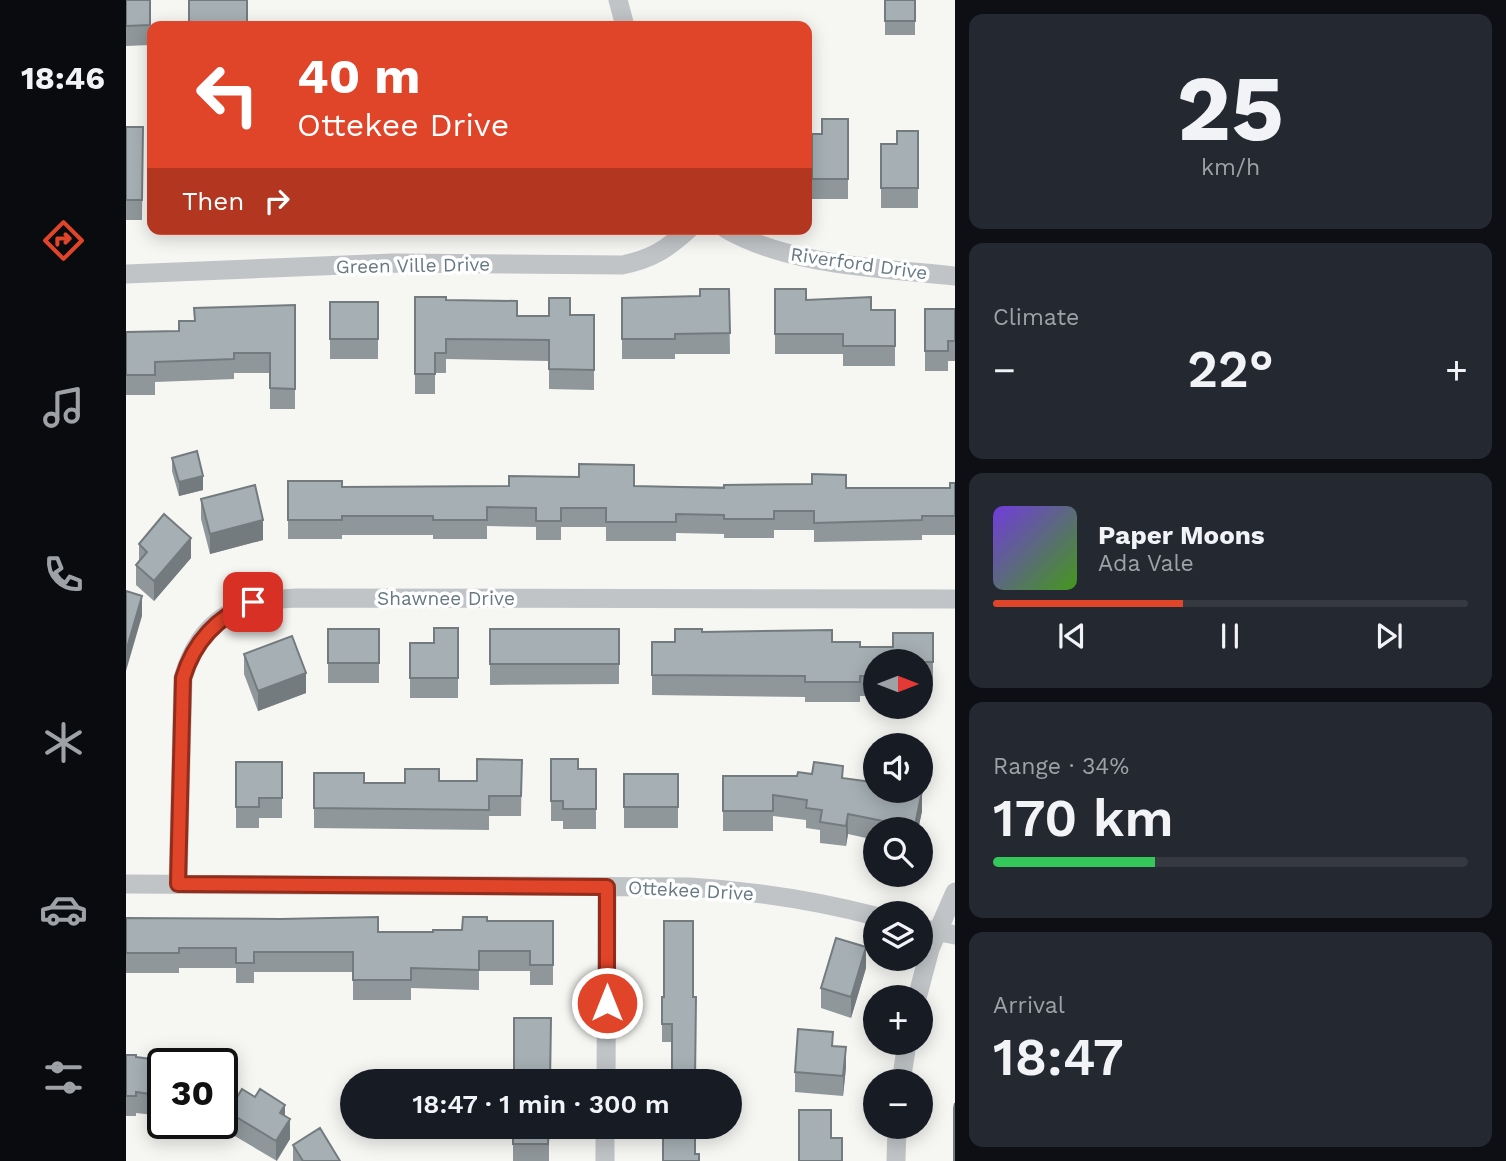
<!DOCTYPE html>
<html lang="en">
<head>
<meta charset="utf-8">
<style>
	:root { --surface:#171b24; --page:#242831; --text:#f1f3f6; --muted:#9ea1a6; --line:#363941; --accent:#e04429 }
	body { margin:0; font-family:"Work Sans",sans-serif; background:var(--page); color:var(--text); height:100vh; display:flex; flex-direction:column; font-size:26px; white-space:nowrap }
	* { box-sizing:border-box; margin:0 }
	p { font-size:23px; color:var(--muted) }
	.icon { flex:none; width:38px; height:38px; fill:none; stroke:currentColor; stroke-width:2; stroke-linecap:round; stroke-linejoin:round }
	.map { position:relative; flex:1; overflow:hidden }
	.sheet { display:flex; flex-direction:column; gap:14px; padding:14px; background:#0d0f14; width:551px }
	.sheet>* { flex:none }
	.hud { position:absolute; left:21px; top:21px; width:665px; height:214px; border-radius:14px; box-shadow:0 4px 18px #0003; background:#e04429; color:#fff; overflow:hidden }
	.needle { width:46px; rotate:90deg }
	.controls { position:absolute; left:737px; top:649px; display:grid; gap:14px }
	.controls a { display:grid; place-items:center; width:70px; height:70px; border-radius:50%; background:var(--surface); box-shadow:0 4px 18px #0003; font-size:35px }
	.speed { position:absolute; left:21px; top:1048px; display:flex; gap:14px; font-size:35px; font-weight:700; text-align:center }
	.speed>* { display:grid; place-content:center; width:91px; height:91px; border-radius:50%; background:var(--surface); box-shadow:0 4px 18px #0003; line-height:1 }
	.speed .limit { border:4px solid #111; border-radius:10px; background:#fff; color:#111 }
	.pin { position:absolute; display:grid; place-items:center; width:60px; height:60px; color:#fff; margin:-30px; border-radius:14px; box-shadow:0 4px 10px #0006 }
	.me { position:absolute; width:77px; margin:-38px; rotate:0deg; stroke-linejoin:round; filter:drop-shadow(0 0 5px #0008) }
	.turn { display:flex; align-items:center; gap:24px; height:147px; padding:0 35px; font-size:32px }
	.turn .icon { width:91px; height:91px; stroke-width:2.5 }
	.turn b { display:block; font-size:49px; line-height:60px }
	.then { display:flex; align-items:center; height:66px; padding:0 35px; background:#0003; gap:14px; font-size:26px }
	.big { font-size:52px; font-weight:600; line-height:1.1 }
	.sheet .widget { flex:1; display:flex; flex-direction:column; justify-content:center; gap:10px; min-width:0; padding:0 24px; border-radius:14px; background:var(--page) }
	.sheet .dial { align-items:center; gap:0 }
	.dial b { font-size:91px; line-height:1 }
	.song { display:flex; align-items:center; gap:21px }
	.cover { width:84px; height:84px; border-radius:10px; background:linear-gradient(135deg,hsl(260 70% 55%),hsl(100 70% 35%)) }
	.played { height:7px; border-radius:4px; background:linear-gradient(90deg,var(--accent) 40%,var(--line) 40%) }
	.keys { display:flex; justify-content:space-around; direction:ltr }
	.heat { display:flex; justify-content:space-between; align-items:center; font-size:38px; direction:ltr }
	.charge { height:10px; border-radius:5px; background:linear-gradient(90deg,#34c759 34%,var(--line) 0) }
	.trip { position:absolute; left:214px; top:1069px; width:402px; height:70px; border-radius:35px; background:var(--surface); box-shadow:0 4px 18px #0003; font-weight:600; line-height:70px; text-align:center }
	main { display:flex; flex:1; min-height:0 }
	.tabs { display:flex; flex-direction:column; width:126px; justify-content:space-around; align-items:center; background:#090b0e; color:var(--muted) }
	.tabs .icon { width:49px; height:49px }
	.tabs .selected { color:var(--accent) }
	.tabs b { font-size:32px; color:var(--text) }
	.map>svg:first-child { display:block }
</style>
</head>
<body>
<main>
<nav class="tabs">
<b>18:46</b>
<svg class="icon selected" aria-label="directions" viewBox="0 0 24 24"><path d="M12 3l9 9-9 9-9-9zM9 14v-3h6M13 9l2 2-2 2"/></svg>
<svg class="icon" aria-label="music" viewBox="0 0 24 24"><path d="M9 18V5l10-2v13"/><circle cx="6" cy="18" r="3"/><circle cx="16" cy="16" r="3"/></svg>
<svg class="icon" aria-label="phone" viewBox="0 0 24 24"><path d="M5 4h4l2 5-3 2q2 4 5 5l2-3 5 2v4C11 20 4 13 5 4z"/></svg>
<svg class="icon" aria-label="climate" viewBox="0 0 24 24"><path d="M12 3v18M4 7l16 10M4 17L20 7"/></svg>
<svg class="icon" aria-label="car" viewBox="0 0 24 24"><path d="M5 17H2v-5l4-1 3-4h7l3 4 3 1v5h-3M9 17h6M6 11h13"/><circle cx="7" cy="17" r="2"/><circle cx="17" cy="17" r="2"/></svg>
<svg class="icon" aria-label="filters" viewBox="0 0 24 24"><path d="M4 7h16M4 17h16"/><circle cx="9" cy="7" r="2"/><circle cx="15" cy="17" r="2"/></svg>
</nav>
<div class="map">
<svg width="829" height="1161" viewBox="0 0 829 1161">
	<rect width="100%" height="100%" fill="#f6f6f3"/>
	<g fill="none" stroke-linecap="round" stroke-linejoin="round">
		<!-- minor -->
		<path stroke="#c0c4c7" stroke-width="19" d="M492 0 499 26
			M600 229C664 266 756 268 829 276
			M0 274 267 263 496 265C526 259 541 249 563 229
			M0 884 564 887C627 891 688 900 749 916
			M52 884 57 678C74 619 111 600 170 598L829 599
			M794 928 829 935
			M791 998 804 949 829 892
			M480 1082 481 887
			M775 1082 781 1043
			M479 1161V1127
			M770 1161 771 1127"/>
	</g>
	<!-- wall -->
	<path fill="#8f979b" d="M0 0 24 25V45L0 46Z
		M759 0H789V35H759Z
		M722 119V199H686V134H696Z
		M0 127H17L16 220H0Z
		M792 131V208H755V144H771Z
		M603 289 604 354H549V359H496V298L574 296Z
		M649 289 680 300 745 310H769V366H717V354H649Z
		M289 297 320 300 391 316 468 315V390L423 389V361L320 359V373H309V394H289Z
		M204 302H252V359H204Z
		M169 305V409H144V373H108V379L29 382V395H0V332L53 331 68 321V308Z
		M799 309H829V361H822V371H799Z
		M46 458 77 490 53 496 46 471Z
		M162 481 216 487 508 486 824 488 829 483V535H796V540L688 542V530H648V538H598V534L550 533V541H480V527H435V540H410V527L361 526V539H307V535H216V539H162Z
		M75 499 137 540 84 554 75 519Z
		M13 544 65 558 28 601 10 585V565L13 561Z
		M332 628V698H284V643H308Z
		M202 629H253V683H202Z
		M364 629H493V684L364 685Z
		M807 633V682H794V662H749V696H734V702H679V697L526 695V642H706L734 647H767Z
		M118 654 180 693 132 711 118 674Z
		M425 759 452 769H470V829H437V821H425Z
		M396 760 395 816H363V830L188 828V773L238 783H279L313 781H351Z
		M110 762H156V818H133V828H110Z
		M498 774H552V828H498Z
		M597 776 717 779 796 811 792 830H749V840L722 834 720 846 694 843V830L680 828V820L647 816V831H597Z
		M0 918 252 932H307L336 930 361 921H427V985H404V971H353V990L285 988V1000H227V972H128V983H110V968H53V973H0Z
		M740 968 725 1018 695 1008V988Z
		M536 997H567L570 1082 546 1076V1042H536Z
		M707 1046 720 1067 717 1096 669 1092V1072Z
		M0 1055 37 1064V1116L10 1113V1116H0Z
		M102 1112 159 1116 164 1139 151 1161 102 1132Z
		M387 1127H423V1161H387Z
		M167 1145 214 1161H167Z"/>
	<!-- shaded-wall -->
	<path fill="#747b7e" d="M77 476V490L53 496V482Z
		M137 520V540L84 554V534Z
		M65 538V558L28 601V581Z
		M16 596V616L0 671V651Z
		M180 673V693L132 711V691Z
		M796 791V811L792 830H788Z
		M722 814V834L720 846V826Z
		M740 947V968L725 1018V997Z
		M720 1047V1067L717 1096V1076Z
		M159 1105V1125L154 1113Z
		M164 1119V1139L150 1161V1141Z"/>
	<!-- building -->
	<path fill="#a6b0b4" stroke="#747b7e" stroke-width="2" d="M0 0H24V25L0 26Z
		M63 0H121V26H63Z
		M759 0H789V21H759Z
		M696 119H722V179H686V134H696Z
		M0 127H17L16 200H0Z
		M771 131H792V188H755V144H771Z
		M574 289H603L604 333 549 334V339H496V298L574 296Z
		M649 289H680V300L745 297V310H769V346H717V334H649Z
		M289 297H320V300L391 301V316H423V298H444V315H468V370L423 369V340L320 339V353H309V374H289Z
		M204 302H252V339H204Z
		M169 305V389L144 388V353H108V359L29 362V375H0V332L53 331V321H69L68 308Z
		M799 309H829V341H822V351H799Z
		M71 451 77 476 53 482 46 458Z
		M453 464 508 465V486L598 488V485L686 484V474L720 475V488H824V483H829V516H796V520L688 523V511H648V519H598V515L550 514V522H480V508H435V521H410V508L361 507V520H307V516H216V520H162V481H216V487L383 486V476L453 477Z
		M129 485 137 520 84 534 75 499Z
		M38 514 65 538 28 581 10 565 21 552 13 544Z
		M0 591 16 596 0 651Z
		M308 628H332V678H284V643H308Z
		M202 629H253V663H202Z
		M364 629H493V664H364Z
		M549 629H576V632L706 630V642H734V647H767V633H807V662H749V676H734V682H679V676L526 675V642H549Z
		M166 636 180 673 132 691 118 654Z
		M351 759 396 760 395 796H363V810L188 808V773H238V783H279V769H313V781H351Z
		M425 759H452V769H470V809H437V801H425Z
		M110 762H156V798H133V807H110Z
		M688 762 717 766 716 778 746 782V780L749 781V791H796L788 830H761L762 822 722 814 720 826 694 822 696 810 680 808 681 800 647 795V811H597V776H671L672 772 686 774Z
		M498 774H552V807H498Z
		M252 917V932H307V930H336L337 917H361V921H427V965H404V951H353V970L285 968V980H227V952H128V963H110V948H53V953H0V918L154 919Z
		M538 921H567V997H570L569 1082H537V1076H546V1024H536V997H538Z
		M710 938 740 947 725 997 695 988Z
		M388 1018H425L424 1082H388Z
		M672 1029 707 1032 706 1046 720 1047 717 1076 669 1072Z
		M0 1055H10V1057L65 1064H37V1096L10 1092V1096H0Z
		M116 1089 129 1097 134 1089 159 1105 154 1113 164 1119 150 1141 102 1112Z
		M829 1103V1161H828V1108Z
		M673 1110H705V1138H716V1161H673Z
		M387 1127H423L422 1144H387Z
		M537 1127H569V1154H573V1161H537Z
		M194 1128 214 1161H177L167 1145Z"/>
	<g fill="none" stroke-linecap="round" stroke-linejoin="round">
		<!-- route casing -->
		<g stroke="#922c1b" stroke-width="18">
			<path id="route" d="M127 602C91 617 68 641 57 678L52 884 481 887V1003"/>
		</g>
		<!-- route -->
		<use href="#route" stroke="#e04429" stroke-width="12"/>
	</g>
	<g text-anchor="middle" stroke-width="7" stroke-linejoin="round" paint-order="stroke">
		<!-- street labels -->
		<g font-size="19" fill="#667984" stroke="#fff">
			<text transform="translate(733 263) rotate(8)" y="7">Riverford Drive</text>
			<text transform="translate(287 265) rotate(-1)" y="7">Green Ville Drive</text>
			<text x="320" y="605">Shawnee Drive</text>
			<text transform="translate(565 890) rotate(3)" y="7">Ottekee Drive</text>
		</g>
	</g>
</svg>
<div class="controls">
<a><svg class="needle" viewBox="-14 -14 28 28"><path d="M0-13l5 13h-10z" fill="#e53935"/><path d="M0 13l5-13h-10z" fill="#9ea1a6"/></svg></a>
<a><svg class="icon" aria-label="sound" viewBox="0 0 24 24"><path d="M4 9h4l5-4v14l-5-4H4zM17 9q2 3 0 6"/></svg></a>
<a><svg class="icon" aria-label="search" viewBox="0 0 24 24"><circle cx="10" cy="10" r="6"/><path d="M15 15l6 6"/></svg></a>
<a><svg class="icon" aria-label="layers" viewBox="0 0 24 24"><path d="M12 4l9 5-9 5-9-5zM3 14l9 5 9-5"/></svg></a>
<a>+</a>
<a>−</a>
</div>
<div class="speed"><div class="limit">30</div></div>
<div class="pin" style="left:127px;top:602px;background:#d93025"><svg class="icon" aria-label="arrive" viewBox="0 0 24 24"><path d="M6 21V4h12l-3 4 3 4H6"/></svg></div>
<svg class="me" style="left:481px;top:1003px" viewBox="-20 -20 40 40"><circle r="17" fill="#e04429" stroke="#fff" stroke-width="3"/><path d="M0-11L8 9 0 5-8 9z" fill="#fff"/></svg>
<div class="trip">18:47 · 1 min · 300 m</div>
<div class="hud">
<div class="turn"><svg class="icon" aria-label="left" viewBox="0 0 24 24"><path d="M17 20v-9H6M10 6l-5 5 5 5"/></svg><div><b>40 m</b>Ottekee Drive</div></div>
<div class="then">Then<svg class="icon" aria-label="right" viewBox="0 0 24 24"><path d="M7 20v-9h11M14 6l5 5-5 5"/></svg></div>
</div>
</div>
<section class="sheet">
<div class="widget dial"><b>25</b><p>km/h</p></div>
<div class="widget"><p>Climate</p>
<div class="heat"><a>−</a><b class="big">22°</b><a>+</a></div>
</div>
<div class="widget">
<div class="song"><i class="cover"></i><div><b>Paper Moons</b><p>Ada Vale</p></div></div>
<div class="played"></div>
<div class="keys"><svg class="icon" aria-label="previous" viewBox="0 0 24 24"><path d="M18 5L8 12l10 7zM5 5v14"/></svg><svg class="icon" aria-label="pause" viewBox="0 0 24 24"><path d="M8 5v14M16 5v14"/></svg><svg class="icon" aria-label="next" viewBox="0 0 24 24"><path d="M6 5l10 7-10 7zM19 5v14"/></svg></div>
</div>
<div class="widget"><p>Range · 34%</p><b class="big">170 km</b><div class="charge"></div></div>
<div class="widget"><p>Arrival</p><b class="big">18:47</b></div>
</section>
</main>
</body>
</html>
